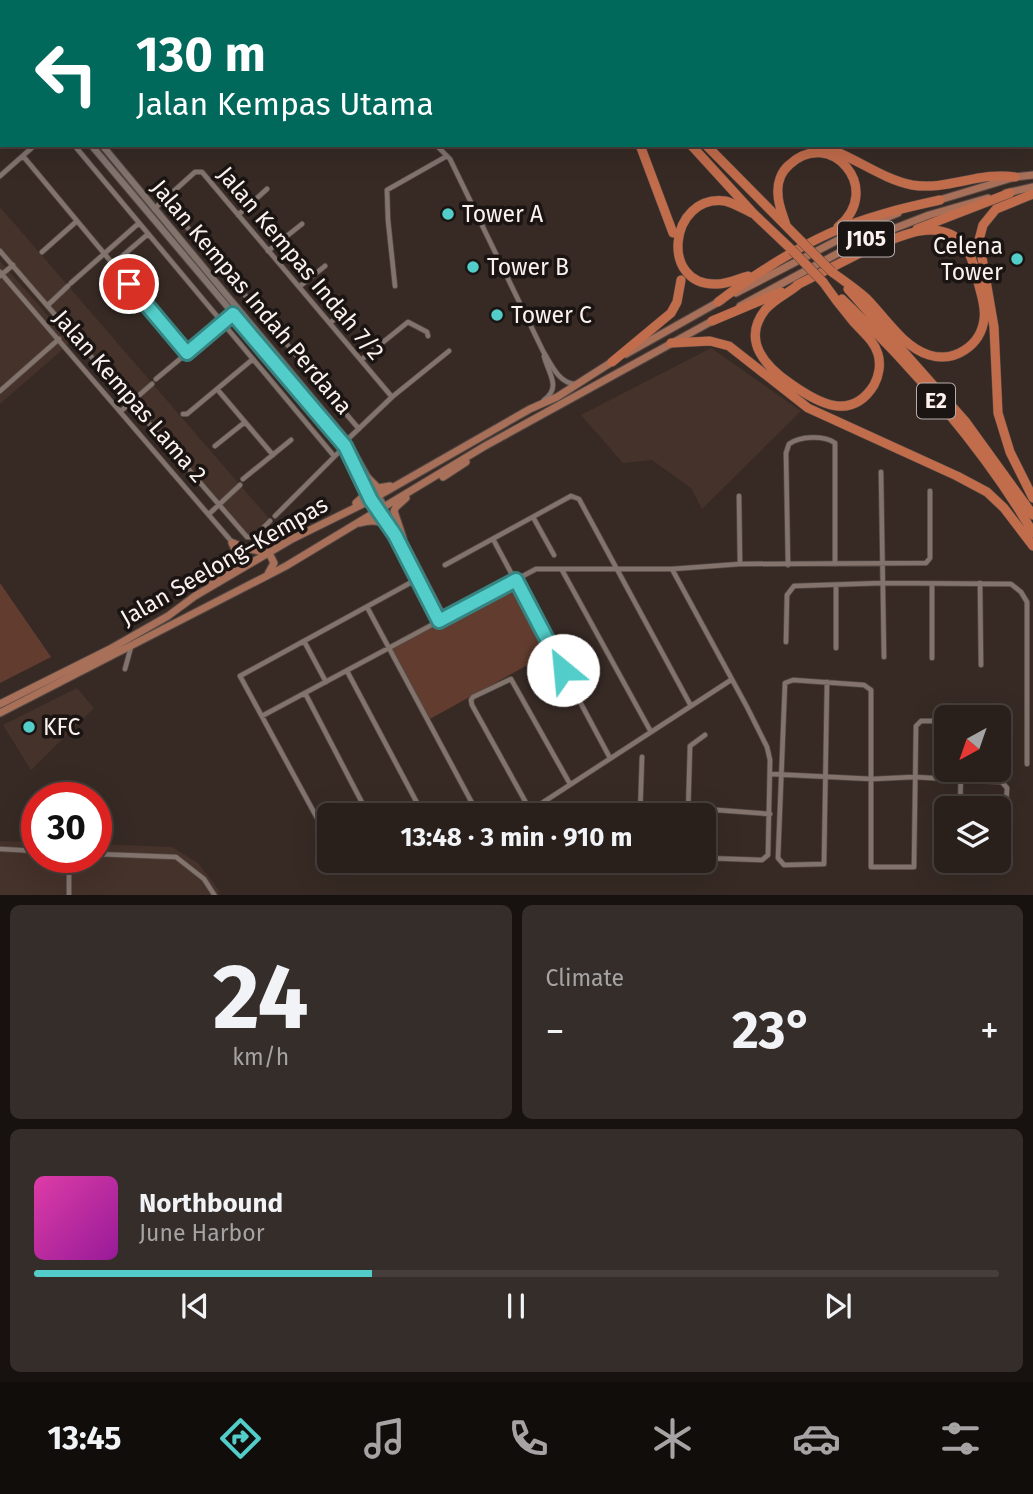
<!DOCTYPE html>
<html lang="en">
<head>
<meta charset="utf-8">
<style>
	:root { --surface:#29201c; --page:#352d29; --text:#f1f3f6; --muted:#a5a3a3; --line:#453e3b; --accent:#53cdc9 }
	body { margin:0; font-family:"Fira Sans",sans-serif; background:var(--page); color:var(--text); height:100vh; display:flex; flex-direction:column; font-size:26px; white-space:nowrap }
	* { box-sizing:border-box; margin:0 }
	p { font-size:23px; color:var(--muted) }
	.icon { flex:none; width:38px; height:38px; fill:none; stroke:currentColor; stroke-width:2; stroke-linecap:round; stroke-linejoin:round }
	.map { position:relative; height:895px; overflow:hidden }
	.side { display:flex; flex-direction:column; gap:10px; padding:10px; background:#17120f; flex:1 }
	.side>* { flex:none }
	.hud { position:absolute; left:0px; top:0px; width:1034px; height:147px; box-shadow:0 7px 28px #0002,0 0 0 2px var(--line); background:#00695c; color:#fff; overflow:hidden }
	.needle { width:46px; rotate:220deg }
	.controls { position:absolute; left:934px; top:705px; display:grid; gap:14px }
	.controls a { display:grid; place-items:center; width:77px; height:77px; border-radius:10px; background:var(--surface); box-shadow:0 7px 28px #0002,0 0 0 2px var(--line); font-size:35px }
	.speed { position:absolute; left:21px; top:782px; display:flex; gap:14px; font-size:35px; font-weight:700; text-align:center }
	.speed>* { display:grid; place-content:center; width:91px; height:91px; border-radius:50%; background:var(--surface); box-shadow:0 7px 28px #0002,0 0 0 2px var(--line); line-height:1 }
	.speed .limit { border:10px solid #d22; background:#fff; color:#111 }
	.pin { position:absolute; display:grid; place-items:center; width:60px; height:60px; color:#fff; margin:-30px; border:4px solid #fff; border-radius:50%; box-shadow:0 2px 7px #0007 }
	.me { position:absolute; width:77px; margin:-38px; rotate:332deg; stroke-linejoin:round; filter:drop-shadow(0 0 5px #0008) }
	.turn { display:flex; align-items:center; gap:24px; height:147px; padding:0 21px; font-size:32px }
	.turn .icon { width:91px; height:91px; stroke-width:2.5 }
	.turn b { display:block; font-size:49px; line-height:60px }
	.big { font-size:52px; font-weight:700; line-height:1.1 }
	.side .widget { flex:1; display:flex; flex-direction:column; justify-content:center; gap:10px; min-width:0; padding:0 24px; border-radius:10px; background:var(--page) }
	.side .dial { align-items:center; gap:0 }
	.dial b { font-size:91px; line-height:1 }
	.song { display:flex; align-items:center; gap:21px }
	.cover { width:84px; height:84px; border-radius:10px; background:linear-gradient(135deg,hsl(320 70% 55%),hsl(300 70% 35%)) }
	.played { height:7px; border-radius:4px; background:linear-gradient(90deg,var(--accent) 35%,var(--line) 35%) }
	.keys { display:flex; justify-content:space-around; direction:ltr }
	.heat { display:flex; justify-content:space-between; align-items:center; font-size:38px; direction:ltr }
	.side .tiles { flex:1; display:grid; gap:10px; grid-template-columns:1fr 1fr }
	.widget:last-child { grid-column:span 2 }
	.trip { position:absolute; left:317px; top:803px; width:399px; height:70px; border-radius:10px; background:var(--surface); box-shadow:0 7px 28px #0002,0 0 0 2px var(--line); font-weight:700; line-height:70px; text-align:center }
	.dock { display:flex; height:112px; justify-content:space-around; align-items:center; background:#100d0b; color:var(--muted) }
	.dock .icon { width:49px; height:49px }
	.dock .selected { color:var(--accent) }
	.dock b { font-size:32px; color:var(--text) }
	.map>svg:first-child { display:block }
</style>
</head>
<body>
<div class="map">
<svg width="1033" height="896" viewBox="0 0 1033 896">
	<rect width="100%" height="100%" fill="#372a25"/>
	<!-- built -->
	<path fill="#45322a" d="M0 207 272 522 255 538H245L0 254Z
		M0 261 71 342 0 404Z
		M711 348 801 411 702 509 691 488 652 460 623 463 581 415Z
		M77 688 94 708 31 770 3 725Z
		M0 841 37 842V858H96V844L172 847 198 863 218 889 220 895 0 896Z"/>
	<!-- green -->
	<path fill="#623d2f" d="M515 580 553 651 428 720 389 648Z
		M0 583 51 657 0 683Z"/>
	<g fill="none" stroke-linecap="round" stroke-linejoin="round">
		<!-- street casing -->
		<g stroke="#534844" stroke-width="6">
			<path id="street" d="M274 0 276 2
				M1026 0 1033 1
				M60 2 62 0
				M124 2 125 0
				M0 10 2 12
				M0 54 2 52
				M0 60 2 62
				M0 114 2 113
				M74 145 334 456
				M436 145 450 159 543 351C551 364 559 384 576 384
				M23 156 187 353
				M0 176 35 145
				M164 200 359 429
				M154 209 195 172H202L392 397
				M238 215 267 189
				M0 251 247 537H254L270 521
				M268 251 302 224
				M42 252 77 221
				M113 264 148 234
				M0 272 232 542
				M0 276 13 265
				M71 283 139 223
				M395 286 388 220 387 190 447 156
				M299 287 325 266
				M48 305 68 286
				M330 323 346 310
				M544 356C548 373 562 387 544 400
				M361 360 408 322 427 332 428 336
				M156 379 234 314
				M217 389 273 455
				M0 391 59 339
				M121 411 152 384
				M183 414H187L253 359
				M347 440 392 397 449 351
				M215 446 245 422
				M881 472 884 657
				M243 479 291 440
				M739 496 740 564
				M384 507 396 526
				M378 510 388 525
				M209 514 240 485
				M275 516 345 446
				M533 517 554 555
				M394 535 439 621
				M403 537 445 618
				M493 539 610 758
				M445 565 571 496 579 499 691 706
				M788 565 786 453 789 444C800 436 824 435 835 443V564
				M672 569 747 707 767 747 770 760 768 855 762 860 704 858
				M562 570 651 732
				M980 583 981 665
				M932 584V658
				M836 585V648
				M367 607 479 816
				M304 641 326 682
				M786 642 787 595 794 586 883 583 1011 584 1021 592 1027 602V764
				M125 669 131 647
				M347 671 424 816
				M827 682 824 864 784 865 778 858 785 683 793 680 864 685 871 690V867H914L916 726 921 721H947
				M305 693 369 816
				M262 716 536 569H672L740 564 926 563 930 558V491
				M771 774 872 779 914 777 1002 782 1007 788 1003 867 994 870 962 869 960 861
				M960 808 961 770
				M530 810 472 705 471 700 473 697 511 679 570 784
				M717 810 770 814
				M522 816 731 680
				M640 816 642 757
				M688 816 690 746 705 735
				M329 840 240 676 410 583H416L425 600 424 603
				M0 849 37 851
				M96 854 176 857 204 879 215 896
				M69 858V896"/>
		</g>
		<!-- secondary casing -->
		<g stroke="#534844" stroke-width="8">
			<path id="secondary" d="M0 29 2 31
				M0 39 2 41
				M91 145 345 446 378 510
				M102 145 347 440 384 506"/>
		</g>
		<!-- primary casing -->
		<g stroke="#534844" stroke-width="9">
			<path id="primary" d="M1006 193 1033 187
				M936 201 1015 177 1033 175
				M736 293 861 228 898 213
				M740 306 857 243 929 215 988 198
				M626 354 722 300
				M365 475 378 488 390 486
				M443 477 466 462
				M356 503 364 496 363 482
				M360 523C377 518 384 522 395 535
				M403 538 394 511 396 507 406 498
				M233 543 245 548 269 553 274 563 268 574
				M212 582C228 568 245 568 232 543
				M0 704 110 649 168 616 195 596 292 539 371 500 530 409 557 397 615 360
				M0 713 286 566 485 446 714 320"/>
		</g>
		<!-- highway casing -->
		<g stroke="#534844" stroke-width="10">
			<path id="highway" d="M552 0 553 2
				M567 0 568 2
				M640 145 673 233
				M691 145 754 214 792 250
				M706 145 802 242
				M816 145C851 153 878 178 912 185 947 191 980 171 1015 177
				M1033 194 996 209 983 225 979 240 994 327 998 413 1010 452 1033 498
				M786 225C783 215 778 205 778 194 777 183 781 172 789 165 830 126 885 189 838 227
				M917 229 1010 193
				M832 272C844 281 856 289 866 298 885 317 903 347 929 355 955 363 981 345 984 319 986 307 981 294 978 282 973 259 967 236 940 231 916 226 886 243 863 251
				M748 276C737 279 728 284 717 284 659 287 669 194 725 201 734 203 745 210 754 214
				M799 284C789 293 774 299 765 310 741 341 766 367 791 384 818 403 851 422 874 385 879 376 881 364 878 354 874 340 861 331 852 320 842 308 832 295 823 282
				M797 285 868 249
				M848 289 965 421 1033 515
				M842 299C911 365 986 451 1033 533
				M718 302C754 275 790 251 830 233 865 217 903 208 940 200
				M712 321 781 292
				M671 343 710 341 729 346 808 408 957 476 987 492 1004 508 1033 546
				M612 362 671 313 677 302 681 280"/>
		</g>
		<!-- street -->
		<use href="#street" stroke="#82736d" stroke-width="4.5"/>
		<!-- secondary -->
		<use href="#secondary" stroke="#82736d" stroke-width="6"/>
		<!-- primary -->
		<use href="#primary" stroke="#a86f59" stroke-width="7"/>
		<!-- highway -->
		<use href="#highway" stroke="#c16c4b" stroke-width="9"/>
		<!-- highway-bridge casing -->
		<g stroke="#534844" stroke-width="10" stroke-linecap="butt">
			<path id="highway-bridge" d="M802 242 832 272
				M792 250 823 282"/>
		</g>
		<!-- highway-bridge -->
		<use href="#highway-bridge" stroke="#c16c4b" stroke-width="9"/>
	</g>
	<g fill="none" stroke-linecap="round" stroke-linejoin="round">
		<!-- route casing -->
		<g stroke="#368583" stroke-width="18">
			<path id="route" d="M129 284 187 353 233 314 345 446 371 500 395 535 439 621 516 580 563 670"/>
		</g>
		<!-- route -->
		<use href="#route" stroke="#53cdc9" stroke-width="12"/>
	</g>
	<!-- markers -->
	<g fill="#53cdc9" stroke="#1a1412" stroke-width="2.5">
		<circle cx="448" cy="214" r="7"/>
		<circle cx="1017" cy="259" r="7"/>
		<circle cx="473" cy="267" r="7"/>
		<circle cx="497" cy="315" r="7"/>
		<circle cx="29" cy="727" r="7"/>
	</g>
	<g text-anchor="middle" stroke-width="7" stroke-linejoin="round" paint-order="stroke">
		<!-- shield labels -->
		<g fill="#1a1412" stroke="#b8afad" stroke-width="2">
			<rect x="838" y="221.5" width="56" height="35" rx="5"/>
			<rect x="917" y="383.5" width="38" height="35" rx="5"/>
		</g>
		<g font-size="21" font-weight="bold" fill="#fbf2ef">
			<text x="866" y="246">J105</text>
			<text x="936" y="408">E2</text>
		</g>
		<!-- poi labels -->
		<g font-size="23" fill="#fbf2ef" stroke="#1a1412" text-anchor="start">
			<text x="462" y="222">Tower A</text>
			<text x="1003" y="254" text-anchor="end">Celena<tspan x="1003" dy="26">Tower</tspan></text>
			<text x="487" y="275">Tower B</text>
			<text x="511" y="323">Tower C</text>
			<text x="43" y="735">KFC</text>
		</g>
		<!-- street labels -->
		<g font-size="23" fill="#fbf2ef" stroke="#1a1412">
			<text transform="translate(301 263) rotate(50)" y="8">Jalan Kempas Indah 7/2</text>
			<text transform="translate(252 297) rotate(50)" y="8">Jalan Kempas Indah Perdana</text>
			<text transform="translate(130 396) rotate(49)" y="8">Jalan Kempas Lama 2</text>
			<text transform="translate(224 561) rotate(-30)" y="8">Jalan Seelong–Kempas</text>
		</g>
	</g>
</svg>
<div class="controls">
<a><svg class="needle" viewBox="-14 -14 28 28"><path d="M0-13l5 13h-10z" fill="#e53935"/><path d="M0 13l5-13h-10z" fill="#a5a3a3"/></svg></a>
<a><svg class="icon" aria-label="layers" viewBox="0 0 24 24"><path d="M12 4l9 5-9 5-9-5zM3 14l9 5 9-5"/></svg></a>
</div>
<div class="speed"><div class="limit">30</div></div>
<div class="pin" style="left:129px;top:284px;background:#d93025"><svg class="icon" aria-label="arrive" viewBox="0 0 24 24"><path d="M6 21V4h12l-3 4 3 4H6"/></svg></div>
<svg class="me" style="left:563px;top:670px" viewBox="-20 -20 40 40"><circle r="19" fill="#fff"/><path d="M0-13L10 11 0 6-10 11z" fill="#53cdc9"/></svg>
<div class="trip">13:48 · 3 min · 910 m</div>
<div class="hud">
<div class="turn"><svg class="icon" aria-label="left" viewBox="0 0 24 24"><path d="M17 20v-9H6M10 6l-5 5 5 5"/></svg><div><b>130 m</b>Jalan Kempas Utama</div></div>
</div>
</div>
<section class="side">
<div class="tiles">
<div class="widget dial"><b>24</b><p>km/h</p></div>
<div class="widget"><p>Climate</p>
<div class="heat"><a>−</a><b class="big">23°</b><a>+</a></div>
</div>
<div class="widget">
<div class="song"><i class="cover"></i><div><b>Northbound</b><p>June Harbor</p></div></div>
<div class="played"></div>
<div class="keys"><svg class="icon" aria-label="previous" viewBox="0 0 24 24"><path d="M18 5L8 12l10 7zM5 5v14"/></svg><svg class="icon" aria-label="pause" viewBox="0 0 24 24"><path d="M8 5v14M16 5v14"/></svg><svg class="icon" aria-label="next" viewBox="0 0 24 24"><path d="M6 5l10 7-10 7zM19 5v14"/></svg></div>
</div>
</div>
</section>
<nav class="dock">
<b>13:45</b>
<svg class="icon selected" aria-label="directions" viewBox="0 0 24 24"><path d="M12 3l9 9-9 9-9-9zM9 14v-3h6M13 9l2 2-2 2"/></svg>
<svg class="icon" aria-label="music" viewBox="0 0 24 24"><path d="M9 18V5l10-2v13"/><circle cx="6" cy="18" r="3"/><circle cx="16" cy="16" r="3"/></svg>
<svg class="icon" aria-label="phone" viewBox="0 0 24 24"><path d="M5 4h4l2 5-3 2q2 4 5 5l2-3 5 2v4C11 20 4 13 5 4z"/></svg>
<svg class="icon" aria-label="climate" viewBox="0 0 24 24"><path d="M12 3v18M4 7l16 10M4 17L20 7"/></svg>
<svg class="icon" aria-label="car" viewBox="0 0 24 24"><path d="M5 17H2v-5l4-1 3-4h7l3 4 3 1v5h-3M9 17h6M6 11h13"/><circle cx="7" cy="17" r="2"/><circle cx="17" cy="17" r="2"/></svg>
<svg class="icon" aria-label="filters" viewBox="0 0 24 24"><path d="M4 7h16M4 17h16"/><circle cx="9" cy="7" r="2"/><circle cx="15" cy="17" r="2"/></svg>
</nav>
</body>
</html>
